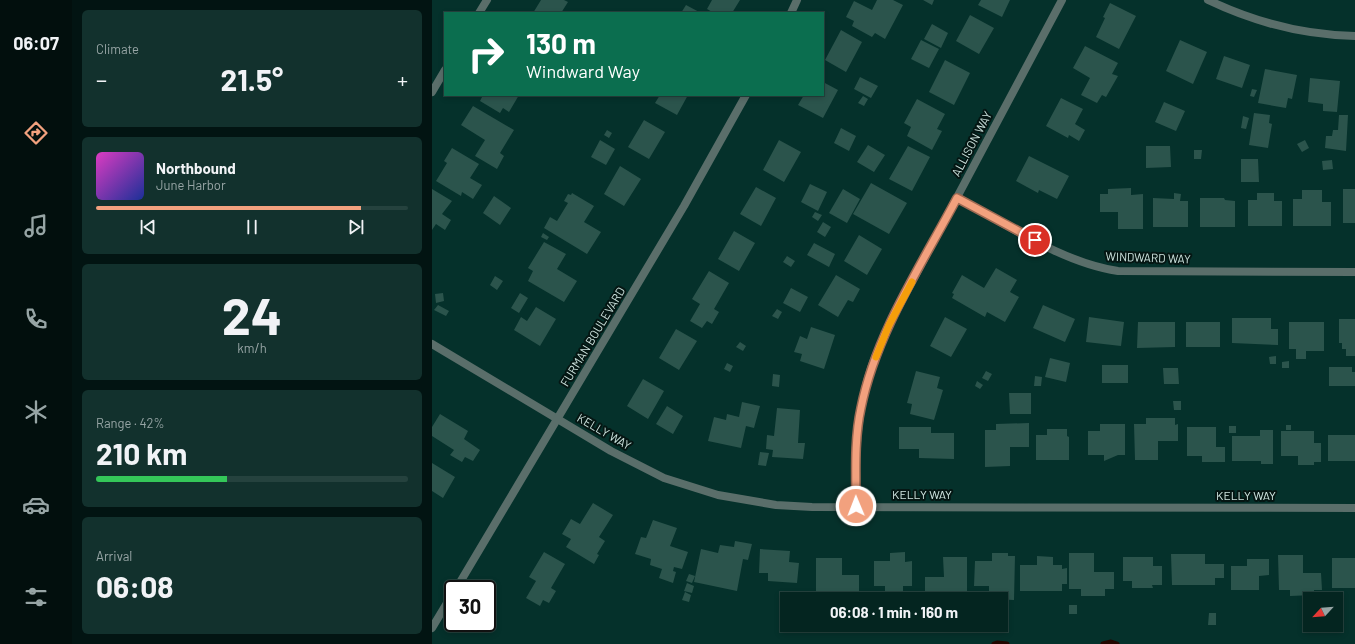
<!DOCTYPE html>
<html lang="en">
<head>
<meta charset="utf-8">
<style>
	:root { --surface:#042520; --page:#12312d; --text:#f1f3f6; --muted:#97a5a5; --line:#25423e; --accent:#f2a17e }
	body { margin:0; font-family:Barlow,sans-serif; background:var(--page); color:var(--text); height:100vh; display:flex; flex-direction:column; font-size:15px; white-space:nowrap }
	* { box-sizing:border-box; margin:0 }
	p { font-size:13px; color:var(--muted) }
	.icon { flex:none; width:22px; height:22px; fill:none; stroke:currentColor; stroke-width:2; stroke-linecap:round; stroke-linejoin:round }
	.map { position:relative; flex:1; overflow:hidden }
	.sheet { display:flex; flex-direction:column; gap:10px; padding:10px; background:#021412; width:360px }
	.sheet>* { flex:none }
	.guide { position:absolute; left:12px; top:12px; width:380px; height:84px; border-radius:0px; box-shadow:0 2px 6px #0003,0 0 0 1px var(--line); background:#0b6e4f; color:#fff; overflow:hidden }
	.needle { width:26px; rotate:244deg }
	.fabs { position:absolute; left:871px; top:592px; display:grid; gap:8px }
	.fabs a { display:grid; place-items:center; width:40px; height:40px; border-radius:0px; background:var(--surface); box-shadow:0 2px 6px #0003,0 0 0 1px var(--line); font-size:20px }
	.speed { position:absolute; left:12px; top:580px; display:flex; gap:8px; font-size:20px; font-weight:700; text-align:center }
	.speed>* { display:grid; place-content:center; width:52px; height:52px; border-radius:50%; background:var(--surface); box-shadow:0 2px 6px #0003,0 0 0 1px var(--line); line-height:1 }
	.speed .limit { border:2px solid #111; border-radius:6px; background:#fff; color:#111 }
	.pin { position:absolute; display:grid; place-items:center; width:34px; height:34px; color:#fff; margin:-17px; border:2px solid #fff; border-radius:50%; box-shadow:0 1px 4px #0007 }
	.me { position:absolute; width:44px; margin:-22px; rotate:359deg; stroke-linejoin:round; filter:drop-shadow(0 0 3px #0008) }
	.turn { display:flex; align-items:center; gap:14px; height:84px; padding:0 16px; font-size:18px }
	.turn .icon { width:52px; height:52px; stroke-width:2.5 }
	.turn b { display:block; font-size:28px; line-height:34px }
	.big { font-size:30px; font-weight:700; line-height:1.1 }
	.sheet .tile { flex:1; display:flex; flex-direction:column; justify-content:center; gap:6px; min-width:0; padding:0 14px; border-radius:6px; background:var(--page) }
	.sheet .dial { align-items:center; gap:0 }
	.dial b { font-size:52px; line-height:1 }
	.song { display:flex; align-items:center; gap:12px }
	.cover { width:48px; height:48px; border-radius:6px; background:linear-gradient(135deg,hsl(310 70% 55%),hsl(230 70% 35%)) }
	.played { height:4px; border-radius:2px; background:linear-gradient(90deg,var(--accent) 85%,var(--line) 85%) }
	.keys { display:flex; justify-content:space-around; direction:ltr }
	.heat { display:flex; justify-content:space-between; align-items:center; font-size:22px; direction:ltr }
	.charge { height:6px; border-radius:3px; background:linear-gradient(90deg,#34c759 42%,var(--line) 0) }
	.trip { position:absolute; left:348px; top:592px; width:228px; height:40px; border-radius:0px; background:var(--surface); box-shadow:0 2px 6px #0003,0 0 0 1px var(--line); font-weight:700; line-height:40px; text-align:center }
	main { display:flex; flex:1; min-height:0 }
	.tabs { display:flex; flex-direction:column; width:72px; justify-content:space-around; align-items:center; background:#020f0d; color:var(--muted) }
	.tabs .icon { width:28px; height:28px }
	.tabs .selected { color:var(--accent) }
	.tabs b { font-size:18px; color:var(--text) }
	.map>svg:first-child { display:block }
</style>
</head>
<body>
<main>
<nav class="tabs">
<b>06:07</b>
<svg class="icon selected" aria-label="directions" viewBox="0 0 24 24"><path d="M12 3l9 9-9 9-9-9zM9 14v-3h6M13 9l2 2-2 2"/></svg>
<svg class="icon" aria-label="music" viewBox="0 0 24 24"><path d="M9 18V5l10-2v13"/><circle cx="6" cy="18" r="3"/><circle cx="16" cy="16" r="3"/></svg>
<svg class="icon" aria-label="phone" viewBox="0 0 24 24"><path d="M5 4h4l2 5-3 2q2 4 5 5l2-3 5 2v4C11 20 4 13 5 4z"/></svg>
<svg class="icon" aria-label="climate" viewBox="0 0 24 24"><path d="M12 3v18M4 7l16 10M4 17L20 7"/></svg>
<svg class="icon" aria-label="car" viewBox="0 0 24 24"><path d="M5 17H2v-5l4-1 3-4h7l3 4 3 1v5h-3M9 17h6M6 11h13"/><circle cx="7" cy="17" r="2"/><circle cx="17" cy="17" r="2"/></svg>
<svg class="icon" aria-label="filters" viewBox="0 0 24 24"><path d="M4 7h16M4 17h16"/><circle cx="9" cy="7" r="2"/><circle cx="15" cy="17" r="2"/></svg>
</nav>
<section class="sheet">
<div class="tile"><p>Climate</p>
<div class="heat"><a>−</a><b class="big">21.5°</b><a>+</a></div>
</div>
<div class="tile">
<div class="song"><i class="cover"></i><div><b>Northbound</b><p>June Harbor</p></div></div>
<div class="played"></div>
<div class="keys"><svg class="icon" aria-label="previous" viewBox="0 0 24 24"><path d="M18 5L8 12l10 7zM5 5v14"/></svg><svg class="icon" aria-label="pause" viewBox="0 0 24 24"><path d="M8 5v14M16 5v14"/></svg><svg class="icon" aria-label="next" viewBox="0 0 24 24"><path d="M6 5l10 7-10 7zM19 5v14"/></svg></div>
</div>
<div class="tile dial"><b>24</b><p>km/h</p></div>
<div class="tile"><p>Range · 42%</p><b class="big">210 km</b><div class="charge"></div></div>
<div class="tile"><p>Arrival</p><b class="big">06:08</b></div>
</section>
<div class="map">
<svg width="923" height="644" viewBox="0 0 923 644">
	<rect width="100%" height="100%" fill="#05312b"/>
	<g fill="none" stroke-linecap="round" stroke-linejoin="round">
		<!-- stream -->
		<path stroke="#230600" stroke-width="5" d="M562 644 565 643 575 644
			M671 644 679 642 685 644"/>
	</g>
	<!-- building -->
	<path fill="#2b544c" d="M109 0H132L136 2 129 13H101Z
		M280 0H308L300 13H282L275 9Z
		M445 0H461L471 5 453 39 443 33 440 37 420 26 422 21 414 17 422 1 440 10Z
		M491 0H502L500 5Z
		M549 0H578L570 17 546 5Z
		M678 3 704 16 687 49 664 37 673 18 671 17Z
		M254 5 269 13H249Z
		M538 15 562 28 547 54 524 41Z
		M500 24 516 33 509 48 492 39Z
		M409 30 430 42 414 72 393 60Z
		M489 40 507 49 497 68 479 59Z
		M748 40 775 52 761 84 734 71Z
		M653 46 686 63 680 74 686 76 674 97 670 95 665 103 649 95 658 78 641 68Z
		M792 56 818 65 810 88 784 79Z
		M513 60 538 73 522 105 497 92Z
		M833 69 865 75 860 99 856 98 854 108 826 103Z
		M428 77 446 86 439 98 422 89Z
		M878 78 908 81 905 112 891 111V104L876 102Z
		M391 82 406 90 391 118 366 105 372 95H391Z
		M820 89 825 90 822 97 818 96Z
		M51 95H87L77 112 71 108 68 113 48 101Z
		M228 95H256L245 115 223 103Z
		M431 96 436 99 432 106 426 103Z
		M629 98 651 109 643 124 653 130 647 141 637 135 636 138 614 126Z
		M485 99 513 114 505 129 510 131 500 150 475 136 479 127 472 123Z
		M732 102 753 111 744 131 723 122Z
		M41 106 82 130 68 153 72 156 65 169 43 156 53 140 29 125Z
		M822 113 838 115 837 123 840 124 836 148 817 145Z
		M907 115H916L914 151 893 148 894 136H900L901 130H906Z
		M811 116 817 118 814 129 809 128Z
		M212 120 233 132 217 159 196 147Z
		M409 128 424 136 417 151 402 143Z
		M175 130 180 133 177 138 172 135Z
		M168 140 183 149 174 165 159 157Z
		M347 140 369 152 352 182 331 170Z
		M873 140 877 148 870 152 865 144Z
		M436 145 453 155 442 172 425 162Z
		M476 146 498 157 480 191 457 179Z
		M714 146H738L739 167 714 168Z
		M20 148 47 164 38 178 50 185 41 199 30 192 29 196 4 181 15 163 12 161Z
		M762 150H770L769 159H762Z
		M597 156 637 176 625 199 607 190 606 193 584 181Z
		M809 159H826L827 182H809Z
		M900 160 901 169 891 170 890 161Z
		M188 166 209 179 192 206 172 194Z
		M439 183 475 203 457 234 421 214Z
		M378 184 395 192 386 211 369 202Z
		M324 187 344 198 329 226 308 214Z
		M699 188V195L711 194V229H686V212H668V194H676V189Z
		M0 189 20 201 10 214 19 220 13 230 4 224 0 230Z
		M411 189 428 199 415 223 397 213Z
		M911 189H923V223H911Z
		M870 190H890V202H899V226H861V199H870Z
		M140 193 162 206 152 222 169 232 155 254 112 228 118 217 125 221 136 203 132 201 136 194 139 195Z
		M742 193 749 194 748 201H756V227H721V198L742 199Z
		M825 193H842V201H850V226H816V200H825Z
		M62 196 79 208 68 225 51 213Z
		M768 198H792L793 200 803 201V227H768Z
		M383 212 390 215 386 221 380 217Z
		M391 222 399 227 393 237 385 232Z
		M302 231 323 243 307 271 286 259Z
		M111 233 117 237 115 240 109 237Z
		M427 235 450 249 435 275 412 261Z
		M112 242 134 254 125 269 145 281 132 302 96 281 101 271 96 268Z
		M382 243 403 254 397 267 375 255Z
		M355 256 363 261 359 267 351 262Z
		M564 268 585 280 578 292 587 297 573 322 555 312 553 317 520 298 522 294 520 293 530 275 552 288Z
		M277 271 297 283 282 309 287 312 280 324 275 321 270 328 258 321 268 304 260 299Z
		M404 275 428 289 421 302 416 300 406 317 386 305Z
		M63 276 71 281 65 290 58 285Z
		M359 288 376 297 368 312 351 303Z
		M11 293 12 301 4 303 3 294Z
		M88 293 96 298 87 313 79 308Z
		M6 305 17 311 14 316 2 310Z
		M611 305 643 319 633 342 601 328Z
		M104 307 124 319 108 346 82 330 89 317 95 321Z
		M345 309 350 312 346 319 340 316Z
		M513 317 535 329 519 357 498 346Z
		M657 317 692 322 689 346 654 342Z
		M800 318H839V329H846V345L800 343Z
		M907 319H923V356H914V349H910V343H907Z
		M706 322H743V347L705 348Z
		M754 322H788V347H754Z
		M857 322H892V351H874V359H864V349H857Z
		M379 327 403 335 392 369 368 361 370 354 362 352 368 336 375 339Z
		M244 329 265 341 247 370 227 358Z
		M308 342 314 346 311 351 304 347Z
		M844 356V364H838L837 357Z
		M618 358 638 363 634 382 613 377Z
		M857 361V368H850V362Z
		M295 363 301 366 298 372 292 369Z
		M670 365H696V383H670Z
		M897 367H920V372H923V386H897Z
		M731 368H746L747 384H732Z
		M484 371 508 377 505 388 511 390 502 420 478 414 480 404 475 403Z
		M554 371 560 374 556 381 550 378Z
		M341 374 348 375 347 387 340 386Z
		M603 376 610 377 609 386H602Z
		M211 379 232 391 216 419 195 406Z
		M545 381 551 385 548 389 543 386Z
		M577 393H599V414H578Z
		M741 401H749V410H742Z
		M310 402 328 406 322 428 314 426 309 448 276 441 282 417 294 420 295 414 307 417Z
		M235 406 251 416 241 434 224 424Z
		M345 408 368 410 366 443H373L371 459 340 457 341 450 334 449 335 435 342 436Z
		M8 414 36 431 32 439 48 450 41 461 33 457 30 462 18 455 22 450 0 436V427Z
		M714 418H743V425L746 424V441H726V460H703L702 424H714Z
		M597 423V447H578V466L553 467V430H564V424Z
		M668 424H693V455H686L672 461V455H656V431H668Z
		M854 425H859V430H854Z
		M797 426H804V433H797Z
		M467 427H499V433H522V459L487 458V449H467Z
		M755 427H784V447H793V462H770V456H755Z
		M615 429H635V436L637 437V460H604V435H615Z
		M828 430H841V464H829V461H800V436H828Z
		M849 431H882V443H889V462H882V465H866V456H849Z
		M896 435H923V461H896Z
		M328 452 337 453 334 466 326 465Z
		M0 463 23 477 11 498 0 491Z
		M161 503 181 515 167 537 173 541 165 554 167 555 162 564 134 547 139 539 130 534 139 519 148 524Z
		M221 520 245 528 238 546 256 552 250 569 242 567 241 571 244 572 241 583 227 578 230 569 218 565 219 559 203 554 209 537 214 538Z
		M303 541 320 544 316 560 311 559 305 591 262 582 269 549 286 553 288 545 302 547Z
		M328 549 358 551 357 562 367 563 365 583 336 581V573H327Z
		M112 552 133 564 119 588 124 591 117 603 111 600 108 606 94 598 104 581 97 577Z
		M473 552V562L480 561V586H471V596H453V586H442V561H458V553Z
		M560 553H576V556H583L582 600 557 599V586H542L543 561H560Z
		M637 553H662V572H682V589H673V596H649V589H637Z
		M739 554H773V564H792V578H783V585H740Z
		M846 555H871V573H889L890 590H882V595L858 596V590H847Z
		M605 556 621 557V565H630V569L635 568V584H630V591H588V565H605Z
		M511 557H535V592H524V599H500L501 593H493V577H512Z
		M691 557H721V566H730V585H720L721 588H700V581H691Z
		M384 558H410V575H427V599H396V593H384Z
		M900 558H923V588H900Z
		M815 559H837V575L827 576V590H799V566H815Z
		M257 574 263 576 260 583 254 581Z
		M255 583 262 586 260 593 252 591Z
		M253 592 259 595 257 602 250 600Z
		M637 605H645V614H637Z
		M777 613H784V625H776Z"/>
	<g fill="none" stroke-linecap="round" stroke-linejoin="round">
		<!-- minor -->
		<path stroke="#5a6e6a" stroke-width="8" d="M776 0C822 22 871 35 923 36
			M47 13 55 0
			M0 92 13 70
			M525 198C574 224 631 263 686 271L923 272
			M0 344 179 451 232 478 286 495 344 505 380 507 923 508
			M424 506C423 460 424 412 439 368 444 353 451 339 457 325L630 0"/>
		<!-- tertiary -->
		<path stroke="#5a6e6a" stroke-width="8" d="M359 13 365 0
			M24 589 252 206 314 95
			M0 628 21 593"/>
	</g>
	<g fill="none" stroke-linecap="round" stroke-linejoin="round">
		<!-- route casing -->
		<g stroke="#9d6952" stroke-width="10">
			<path id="route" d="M424 506C424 474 422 440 429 408 444 333 489 266 525 198L603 240"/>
		</g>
		<!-- route -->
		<use href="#route" stroke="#f2a17e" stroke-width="7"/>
		<!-- slow -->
		<path stroke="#f59e0b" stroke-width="7" d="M444 357 457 325 480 282"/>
	</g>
	<g text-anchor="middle" stroke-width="4" stroke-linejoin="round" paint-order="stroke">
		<!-- street labels -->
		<g font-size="12" fill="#cee4df" stroke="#051613">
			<text transform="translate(540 144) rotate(-62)" y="4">ALLISON WAY</text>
			<text transform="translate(716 258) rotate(2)" y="4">WINDWARD WAY</text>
			<text transform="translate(161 337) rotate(-59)" y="4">FURMAN BOULEVARD</text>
			<text transform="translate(172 432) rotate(30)" y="4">KELLY WAY</text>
			<text x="490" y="499">KELLY WAY</text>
			<text x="814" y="500">KELLY WAY</text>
		</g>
	</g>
</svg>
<div class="fabs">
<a><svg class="needle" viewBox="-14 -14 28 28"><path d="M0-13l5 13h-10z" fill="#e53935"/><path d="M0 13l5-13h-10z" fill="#97a5a5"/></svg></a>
</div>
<div class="speed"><div class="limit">30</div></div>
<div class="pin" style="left:603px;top:240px;background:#d93025"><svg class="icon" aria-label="arrive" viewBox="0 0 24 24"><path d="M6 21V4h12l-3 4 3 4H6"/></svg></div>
<svg class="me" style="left:424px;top:506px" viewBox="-20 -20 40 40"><circle r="17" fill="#f2a17e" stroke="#fff" stroke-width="3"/><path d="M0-11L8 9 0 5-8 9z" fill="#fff"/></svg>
<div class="trip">06:08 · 1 min · 160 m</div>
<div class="guide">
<div class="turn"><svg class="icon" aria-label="right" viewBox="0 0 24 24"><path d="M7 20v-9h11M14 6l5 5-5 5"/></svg><div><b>130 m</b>Windward Way</div></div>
</div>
</div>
</main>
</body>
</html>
